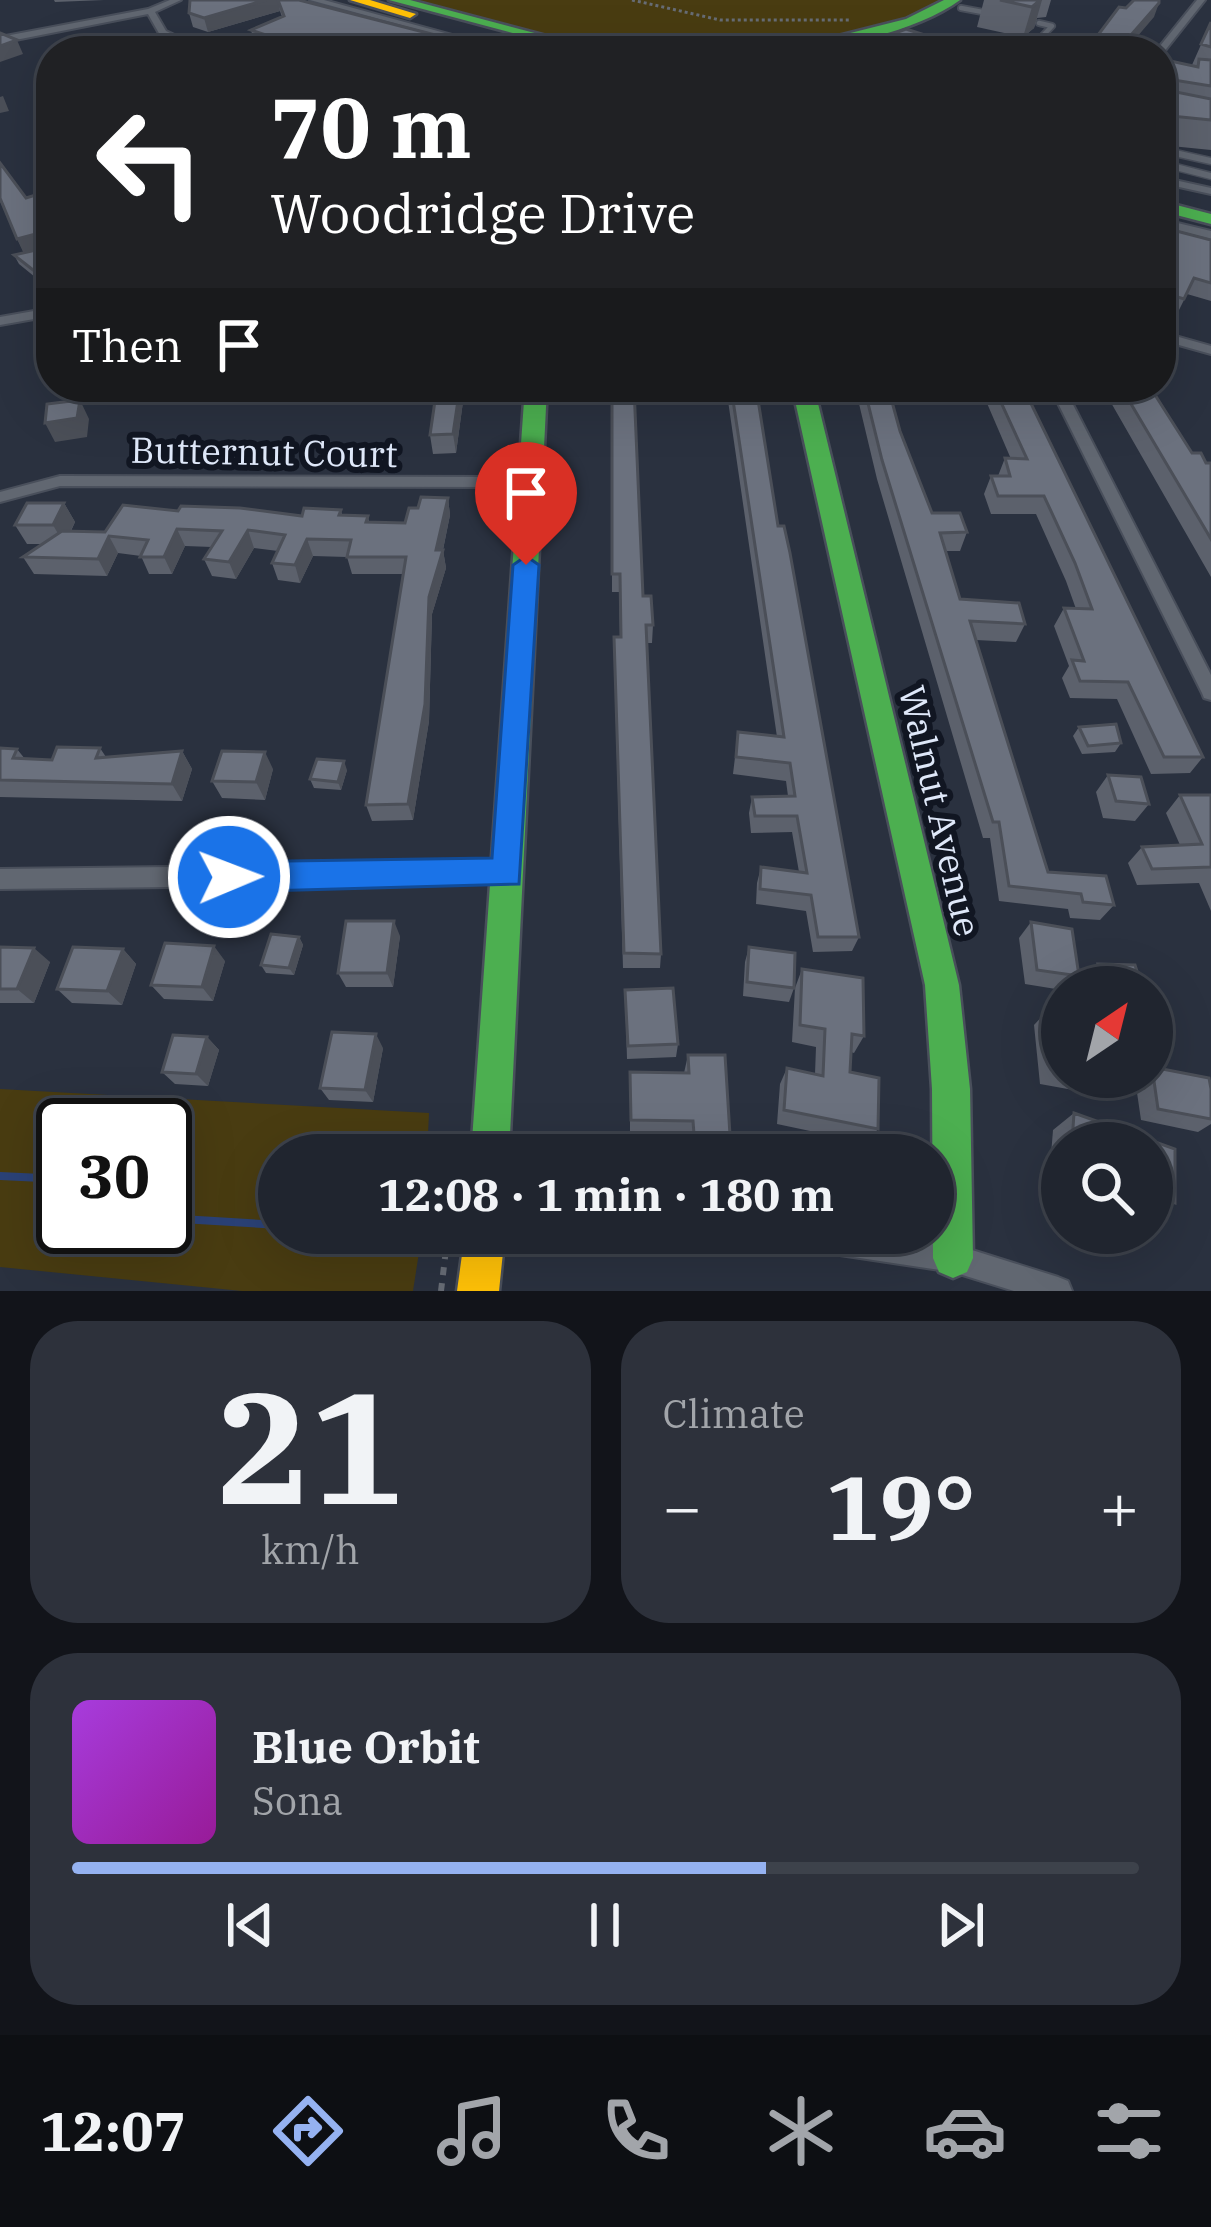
<!DOCTYPE html>
<html lang="en">
<head>
<meta charset="utf-8">
<style>
	:root { --surface:#20252f; --page:#2d313b; --text:#f1f3f6; --muted:#a2a5aa; --line:#3d424b; --accent:#95b2f1 }
	body { margin:0; font-family:"IBM Plex Serif",serif; background:var(--page); color:var(--text); height:100vh; display:flex; flex-direction:column; font-size:45px; white-space:nowrap }
	* { box-sizing:border-box; margin:0 }
	p { font-size:39px; color:var(--muted) }
	.icon { flex:none; width:66px; height:66px; fill:none; stroke:currentColor; stroke-width:2; stroke-linecap:round; stroke-linejoin:round }
	.map { position:relative; height:1291px; overflow:hidden }
	.details { display:flex; flex-direction:column; gap:30px; padding:30px; background:#12141a; flex:1 }
	.details>* { flex:none }
	.hud { position:absolute; left:36px; top:36px; width:1140px; height:366px; border-radius:48px; box-shadow:0 12px 48px #0002,0 0 0 3px var(--line); background:#202124; color:#fff; overflow:hidden }
	.needle { width:78px; rotate:35deg }
	.tools { position:absolute; left:1041px; top:966px; display:grid; gap:24px }
	.tools a { display:grid; place-items:center; width:132px; height:132px; border-radius:50%; background:var(--surface); box-shadow:0 12px 48px #0002,0 0 0 3px var(--line); font-size:60px }
	.speed { position:absolute; left:36px; top:1098px; display:flex; gap:24px; font-size:60px; font-weight:700; text-align:center }
	.speed>* { display:grid; place-content:center; width:156px; height:156px; border-radius:50%; background:var(--surface); box-shadow:0 12px 48px #0002,0 0 0 3px var(--line); line-height:1 }
	.speed .limit { border:6px solid #111; border-radius:18px; background:#fff; color:#111 }
	.pin { position:absolute; display:grid; place-items:center; width:102px; height:102px; color:#fff; margin:-123px -51px; border-radius:50% 50% 50% 0; rotate:-45deg; box-shadow:0 0 12px #0007 }
	.pin .icon { rotate:45deg }
	.me { position:absolute; width:132px; margin:-66px; rotate:89deg; stroke-linejoin:round; filter:drop-shadow(0 0 9px #0008) }
	.turn { display:flex; align-items:center; gap:42px; height:252px; padding:0 36px; font-size:54px }
	.turn .icon { width:156px; height:156px; stroke-width:2.5 }
	.turn b { display:block; font-size:84px; line-height:102px }
	.then { display:flex; align-items:center; height:114px; padding:0 36px; background:#0003; gap:24px; font-size:45px }
	.big { font-size:90px; font-weight:700; line-height:1.1 }
	.details .card { flex:1; display:flex; flex-direction:column; justify-content:center; gap:18px; min-width:0; padding:0 42px; border-radius:48px; background:var(--page) }
	.details .dial { align-items:center; gap:0 }
	.dial b { font-size:156px; line-height:1 }
	.song { display:flex; align-items:center; gap:36px }
	.cover { width:144px; height:144px; border-radius:18px; background:linear-gradient(135deg,hsl(280 70% 55%),hsl(300 70% 35%)) }
	.played { height:12px; border-radius:6px; background:linear-gradient(90deg,var(--accent) 65%,var(--line) 65%) }
	.keys { display:flex; justify-content:space-around; direction:ltr }
	.heat { display:flex; justify-content:space-between; align-items:center; font-size:66px; direction:ltr }
	.details .tiles { flex:1; display:grid; gap:30px; grid-template-columns:1fr 1fr }
	.card:last-child { grid-column:span 2 }
	.trip { position:absolute; left:258px; top:1134px; width:696px; height:120px; border-radius:60px; background:var(--surface); box-shadow:0 12px 48px #0002,0 0 0 3px var(--line); font-weight:700; line-height:120px; text-align:center }
	.dock { display:flex; height:192px; justify-content:space-around; align-items:center; background:#0d0f13; color:var(--muted) }
	.dock .icon { width:84px; height:84px }
	.dock .active { color:var(--accent) }
	.dock b { font-size:54px; color:var(--text) }
	.map>svg:first-child { display:block }
</style>
</head>
<body>
<div class="map">
<svg width="1211" height="1291" viewBox="0 0 1211 1291">
	<rect width="100%" height="100%" fill="#2a313f"/>
	<!-- green -->
	<path fill="#493c11" fill-rule="evenodd" d="M406 0H949C853 54 721 59 614 51 552 46 468 15 406 0Z
		M0 1089 429 1113 427 1155H279V1233H422L413 1291H242L0 1267ZM63 1125H165V1227H63Z"/>
	<g fill="none" stroke-linecap="round" stroke-linejoin="round">
		<!-- stream -->
		<path stroke="#2b4277" stroke-width="8" d="M0 1176 42 1178 63 1188
			M165 1218 279 1225
			M318 1233 406 1248"/>
		<!-- lane-far1 casing -->
		<g stroke="#494f5b" stroke-width="8">
			<path id="lane-far1" d="M961 8 988 13
				M838 39 856 51
				M935 41 961 40 993 51
				M1028 51 1052 26 1039 23"/>
		</g>
		<!-- lane casing -->
		<g stroke="#494f5b" stroke-width="9">
			<path id="lane" d="M1164 164 1211 176
				M1167 165 1175 153 1211 161"/>
		</g>
		<!-- street casing -->
		<g stroke="#494f5b" stroke-width="4">
			<path id="street" d="M170 0H181L155 12 166 31 208 51H197L160 35 148 14 0 43V37L148 9Z
				M310 0H324L511 51H497Z
				M1197 0H1205L1163 53 1156 51Z
				M1161 177 1211 188V194L1161 183Z
				M1161 219 1211 231V239L1161 226Z
				M51 308V316L0 325V317Z
				M1161 332 1211 346V354L1161 340Z
				M1050 387H1064L1211 675V700L1204 698 1202 693Z
				M60 476 530 477 538 482 530 487 60 486 0 502V492Z
				M507 863 515 866 518 873 515 880 507 883 0 889V869Z
				M767 1233H874L953 1244 1058 1277 1068 1281 1072 1291H1014L953 1272 780 1246 770 1243Z"/>
		</g>
		<!-- fast casing -->
		<g stroke="#494f5b" stroke-width="5">
			<path id="fast" d="M389 0H410L603 51H580Z
				M944 0H960C918 31 832 51 779 51L906 19Z
				M1161 201 1211 214V224L1161 211Z
				M525 387H547L509 1155H471Z
				M792 387H814L959 985 970 1089 973 1258 967 1272 953 1278 939 1272 933 1258 932 1089 925 985Z"/>
		</g>
		<!-- slow casing -->
		<g stroke="#494f5b" stroke-width="5">
			<path id="slow" d="M350 0H370L416 14 410 18Z
				M465 1233H505L499 1291H457Z"/>
		</g>
		<!-- path-far1 -->
		<path stroke="#676c75" stroke-width="3" stroke-dasharray="3 3" stroke-linecap="butt" d="M632 0 720 20H851
			M754 51 772 45"/>
		<!-- path -->
		<path stroke="#676c75" stroke-width="6" stroke-dasharray="8 8" stroke-linecap="butt" d="M441 1291 448 1233"/>
		<!-- lane-far1 -->
		<use href="#lane-far1" stroke="#616771" stroke-width="4.5"/>
		<!-- lane -->
		<use href="#lane" stroke="#616771" stroke-width="6"/>
		<!-- street -->
		<use href="#street" fill="#616771" fill-rule="evenodd"/>
		<!-- fast -->
		<use href="#fast" fill="#4caf50" fill-rule="evenodd"/>
		<!-- slow -->
		<use href="#slow" fill="#ffc107" fill-rule="evenodd"/>
	</g>
	<!-- wall -->
	<path fill="#5c616c" d="M54 0H104L55 2Z
		M299 0 445 51H275L255 44 251 30 282 17 280 11 208 32 193 27 189 13Z
		M984 0H1051L1046 17 1037 18 1034 28 1023 37 977 27Z
		M1211 22V150L1161 145V59L1192 65Z
		M0 163 26 198 51 208V249L38 252 51 262V284L46 286 19 264 14 255 24 253 0 201Z
		M1161 227 1211 240V301L1187 294 1177 314 1161 309Z
		M465 387 456 453 433 454 430 435Z
		M606 387H634L643 596 653 625 652 643H646L661 954 660 968H623L614 655 620 637 619 592H612V391H606Z
		M726 387H756L778 526 859 937 852 951 813 952 806 911 756 904 757 883 761 867 799 872 792 832 751 833 749 813 752 797 788 796 786 781 733 774 738 732 777 737Z
		M855 387H888L900 431 932 513 967 532 960 551H946L960 599 1025 624 1016 642 976 640 1048 872 1114 905 1100 920 1070 918 1068 909 999 901 990 838H983L877 479Z
		M980 387H1023L1203 757 1190 773 1151 774 1117 699 1070 698 1062 678 1069 666 1054 626 1064 608 1076 609 1066 581 1036 514H991L984 494 991 476H998L1005 458 1011 459Z
		M1102 387H1150L1192 453 1206 463H1211V577Z
		M448 498 450 515 443 550 446 568 432 614 429 721 413 820 372 821 366 805 403 574H352L347 557 313 556 300 583 278 580 272 563 278 551 254 548 236 579 212 576 204 559 212 547 185 546 172 574H149L141 556 118 553 107 576 34 574 23 557 42 544H27L15 525 64 503 75 522 71 531 105 532 178 511 302 516 341 510 342 515 368 516 369 522 405 523 418 508Z
		M1079 727 1121 743 1115 752 1082 754 1073 736Z
		M0 748 17 749 25 759 52 760 100 748 106 757 182 751 192 769 182 801 0 797Z
		M273 769 265 800 222 798 212 781Z
		M347 770 341 790 314 788 310 779Z
		M1108 775 1149 804 1135 821 1103 818 1096 792Z
		M1180 795H1211V911L1199 883 1137 885 1128 863 1142 847 1180 845 1166 813Z
		M1031 922 1079 976 1069 987H1062V990L1025 984 1019 938Z
		M400 936 393 987H346L338 973Z
		M299 937 303 945 294 975 266 973 261 965Z
		M0 947 50 962 34 1003H0Z
		M749 947 794 988 789 1002 743 996 745 962Z
		M123 949 136 964 122 1005 72 1003 57 989Z
		M225 961 213 1001 164 999 151 985Z
		M1098 964 1142 987H1087L1084 978Z
		M802 969 864 1036 854 1053 851 1052 850 1072 878 1129 867 1143 777 1124 780 1084 787 1068 815 1074 816 1047 792 1042 795 988Z
		M625 990 678 1044 676 1057 627 1059Z
		M1047 1011 1062 1014V1077H1116L1117 1083 1101 1095 1040 1084 1034 1025Z
		M207 1037 219 1050 208 1086 175 1084 162 1072Z
		M383 1048 373 1102 329 1100 320 1088Z
		M688 1055 730 1135 724 1151 690 1150 689 1137 630 1136V1072L684 1073Z
		M1138 1077H1152L1211 1089V1124L1198 1132 1141 1120 1135 1079Z
		M1074 1113 1175 1149V1203L1152 1215V1143H1062V1185L1049 1180 1053 1130Z"/>
	<!-- shaded-wall -->
	<path fill="#4b4f58" d="M266 0H278L280 11 208 32 204 18Z
		M1040 0H1042L1034 28 1023 37 1032 7Z
		M1159 3 1154 17 1125 51H1117Z
		M443 37 445 51H399Z
		M17 40 23 54 0 62V46Z
		M3 96 9 111 0 113V97Z
		M51 230V249L25 256 17 239Z
		M51 273V284L46 286 42 277Z
		M460 387H465L456 453 453 434Z
		M80 400 89 419 87 437 55 442 45 423Z
		M448 498 450 515 441 559 443 550 446 568 432 614 429 721 413 820 408 804 429 597 436 550Z
		M64 503 75 522 64 544 53 525Z
		M177 529 185 546 172 574 164 557Z
		M248 530 254 548 236 579 229 562Z
		M109 536 118 553 107 576 98 559Z
		M307 539 313 556 300 583 295 565Z
		M182 751 192 769 182 801 172 784Z
		M265 752 273 769 265 800 256 782Z
		M344 761 347 770 341 790 338 782Z
		M394 921 400 936 393 987 387 973Z
		M299 937 303 945 294 975 289 968Z
		M214 946 225 961 213 1001 202 987Z
		M34 948 50 962 34 1003 17 989Z
		M123 949 136 964 122 1005 107 991Z
		M376 1034 383 1048 373 1102 365 1090Z
		M207 1037 219 1050 208 1086 196 1074Z"/>
	<!-- building -->
	<path fill="#6b717e" stroke="#4b4f58" stroke-width="3" d="M190 0H266L204 18 189 13Z
		M278 0H299L443 37 399 51H315L251 30 284 16Z
		M1000 0H1040L1032 7Z
		M1134 0H1159V3L1117 51H1086L1119 7 1126 8Z
		M1211 22V47L1201 44Z
		M906 29 959 46 948 51H869L857 47Z
		M0 33 17 40 0 46Z
		M170 45 185 50 184 51H168Z
		M1161 59 1198 67 1199 59 1211 60V86L1168 79 1171 91 1211 99V120L1161 115Z
		M0 163 26 198 42 193 51 208V230L17 239 0 198Z
		M1161 227 1211 240V283L1194 278 1184 299 1161 292Z
		M36 250 51 262V273L42 277 14 255Z
		M437 387H460L453 434 430 435Z
		M612 387H634L643 596H651L653 625H646L661 954 624 953 614 637H621L620 574H612Z
		M731 387H756L778 526H784L790 553 859 937H818L811 895 760 889 761 867 807 873 797 816H755L752 797 795 796 790 763 736 757 738 732 784 737Z
		M864 387H888L900 431 932 513H960L967 532 940 533 960 599 1019 603 1025 624 970 621 1048 872 1106 876 1114 905 1083 902 1081 894 1009 886 999 822H993L882 460Z
		M994 387H1023L1203 757H1164L1128 682 1080 681 1072 660 1084 661 1064 608 1092 609 1075 563 1044 496H998L991 476H1010L1005 458 1027 459Z
		M1121 387H1150L1192 453H1201L1206 463H1211V539Z
		M80 400 77 418 45 423 47 404Z
		M421 497 448 498 436 550H443L429 597 425 704 408 804 366 805 406 557H347L351 540 307 539 295 565 272 563 285 535 248 530 229 562 204 559 222 531 177 529 164 557H140L148 540 109 536 98 559 23 557 62 531 105 532 123 505 178 511 181 506 240 508 302 516 304 508 341 510 339 515 368 516 366 522 405 523 409 508H418Z
		M27 503H64L53 525H15Z
		M1116 724 1121 743 1088 746 1079 727Z
		M57 747 100 748 96 758 182 751 172 784 0 780V748L17 749 13 758 52 760Z
		M222 751 265 752 256 782 212 781Z
		M317 759 344 761 338 782 310 779Z
		M1108 775 1141 777 1149 804 1116 801Z
		M1180 795H1211V867L1152 869 1142 847 1202 844Z
		M346 921H394L387 973H338Z
		M1031 922 1072 929 1079 976 1037 970Z
		M271 934 299 937 289 968 261 965Z
		M165 943 214 946 202 987 151 985Z
		M0 947 34 948 17 989H0Z
		M73 947 123 949 107 991 57 989Z
		M749 947 795 953 794 988 747 982Z
		M1098 964 1135 965 1142 987H1105Z
		M802 969 863 978 864 1036 852 1034 850 1072 879 1078 878 1129 784 1110 787 1068 823 1076 825 1029 800 1025Z
		M673 988 678 1044 628 1046 625 990Z
		M1047 1011 1062 1014V1073L1054 1072Z
		M332 1032 376 1034 365 1090 320 1088Z
		M173 1035 207 1037 196 1074 162 1072Z
		M688 1055H725L730 1135 694 1134 693 1121 631 1120 630 1072 689 1073Z
		M1152 1067 1209 1078 1211 1089V1119L1158 1109Z
		M1084 1077H1116L1117 1083Z
		M1074 1113 1175 1149V1203L1152 1195V1143H1072Z"/>
	<!-- route -->
	<path fill="#1a73e8" stroke="#114b97" stroke-width="3" d="M526 556 539 565 519 884 229 892 217 887 212 877 217 866 229 862 492 858 513 565Z"/>
	<g text-anchor="middle" stroke-width="12" stroke-linejoin="round" paint-order="stroke">
		<!-- street labels -->
		<g font-size="36" fill="#dfe8f9" stroke="#111622">
			<text transform="translate(264 452) rotate(1)" y="13">Butternut Court</text>
			<text transform="translate(940 811) rotate(77)" y="13">Walnut Avenue</text>
		</g>
	</g>
</svg>
<div class="tools">
<a><svg class="needle" viewBox="-14 -14 28 28"><path d="M0-13l5 13h-10z" fill="#e53935"/><path d="M0 13l5-13h-10z" fill="#a2a5aa"/></svg></a>
<a><svg class="icon" aria-label="search" viewBox="0 0 24 24"><circle cx="10" cy="10" r="6"/><path d="M15 15l6 6"/></svg></a>
</div>
<div class="speed"><div class="limit">30</div></div>
<div class="pin" style="left:526px;top:565px;background:#d93025"><svg class="icon" aria-label="arrive" viewBox="0 0 24 24"><path d="M6 21V4h12l-3 4 3 4H6"/></svg></div>
<svg class="me" style="left:229px;top:877px" viewBox="-20 -20 40 40"><circle r="17" fill="#1a73e8" stroke="#fff" stroke-width="3"/><path d="M0-11L8 9 0 5-8 9z" fill="#fff"/></svg>
<div class="trip">12:08 · 1 min · 180 m</div>
<div class="hud">
<div class="turn"><svg class="icon" aria-label="left" viewBox="0 0 24 24"><path d="M17 20v-9H6M10 6l-5 5 5 5"/></svg><div><b>70 m</b>Woodridge Drive</div></div>
<div class="then">Then<svg class="icon" aria-label="arrive" viewBox="0 0 24 24"><path d="M6 21V4h12l-3 4 3 4H6"/></svg></div>
</div>
</div>
<section class="details">
<div class="tiles">
<div class="card dial"><b>21</b><p>km/h</p></div>
<div class="card"><p>Climate</p>
<div class="heat"><a>−</a><b class="big">19°</b><a>+</a></div>
</div>
<div class="card">
<div class="song"><i class="cover"></i><div><b>Blue Orbit</b><p>Sona</p></div></div>
<div class="played"></div>
<div class="keys"><svg class="icon" aria-label="previous" viewBox="0 0 24 24"><path d="M18 5L8 12l10 7zM5 5v14"/></svg><svg class="icon" aria-label="pause" viewBox="0 0 24 24"><path d="M8 5v14M16 5v14"/></svg><svg class="icon" aria-label="next" viewBox="0 0 24 24"><path d="M6 5l10 7-10 7zM19 5v14"/></svg></div>
</div>
</div>
</section>
<nav class="dock">
<b>12:07</b>
<svg class="icon active" aria-label="directions" viewBox="0 0 24 24"><path d="M12 3l9 9-9 9-9-9zM9 14v-3h6M13 9l2 2-2 2"/></svg>
<svg class="icon" aria-label="music" viewBox="0 0 24 24"><path d="M9 18V5l10-2v13"/><circle cx="6" cy="18" r="3"/><circle cx="16" cy="16" r="3"/></svg>
<svg class="icon" aria-label="phone" viewBox="0 0 24 24"><path d="M5 4h4l2 5-3 2q2 4 5 5l2-3 5 2v4C11 20 4 13 5 4z"/></svg>
<svg class="icon" aria-label="climate" viewBox="0 0 24 24"><path d="M12 3v18M4 7l16 10M4 17L20 7"/></svg>
<svg class="icon" aria-label="car" viewBox="0 0 24 24"><path d="M5 17H2v-5l4-1 3-4h7l3 4 3 1v5h-3M9 17h6M6 11h13"/><circle cx="7" cy="17" r="2"/><circle cx="17" cy="17" r="2"/></svg>
<svg class="icon" aria-label="filters" viewBox="0 0 24 24"><path d="M4 7h16M4 17h16"/><circle cx="9" cy="7" r="2"/><circle cx="15" cy="17" r="2"/></svg>
</nav>
</body>
</html>
